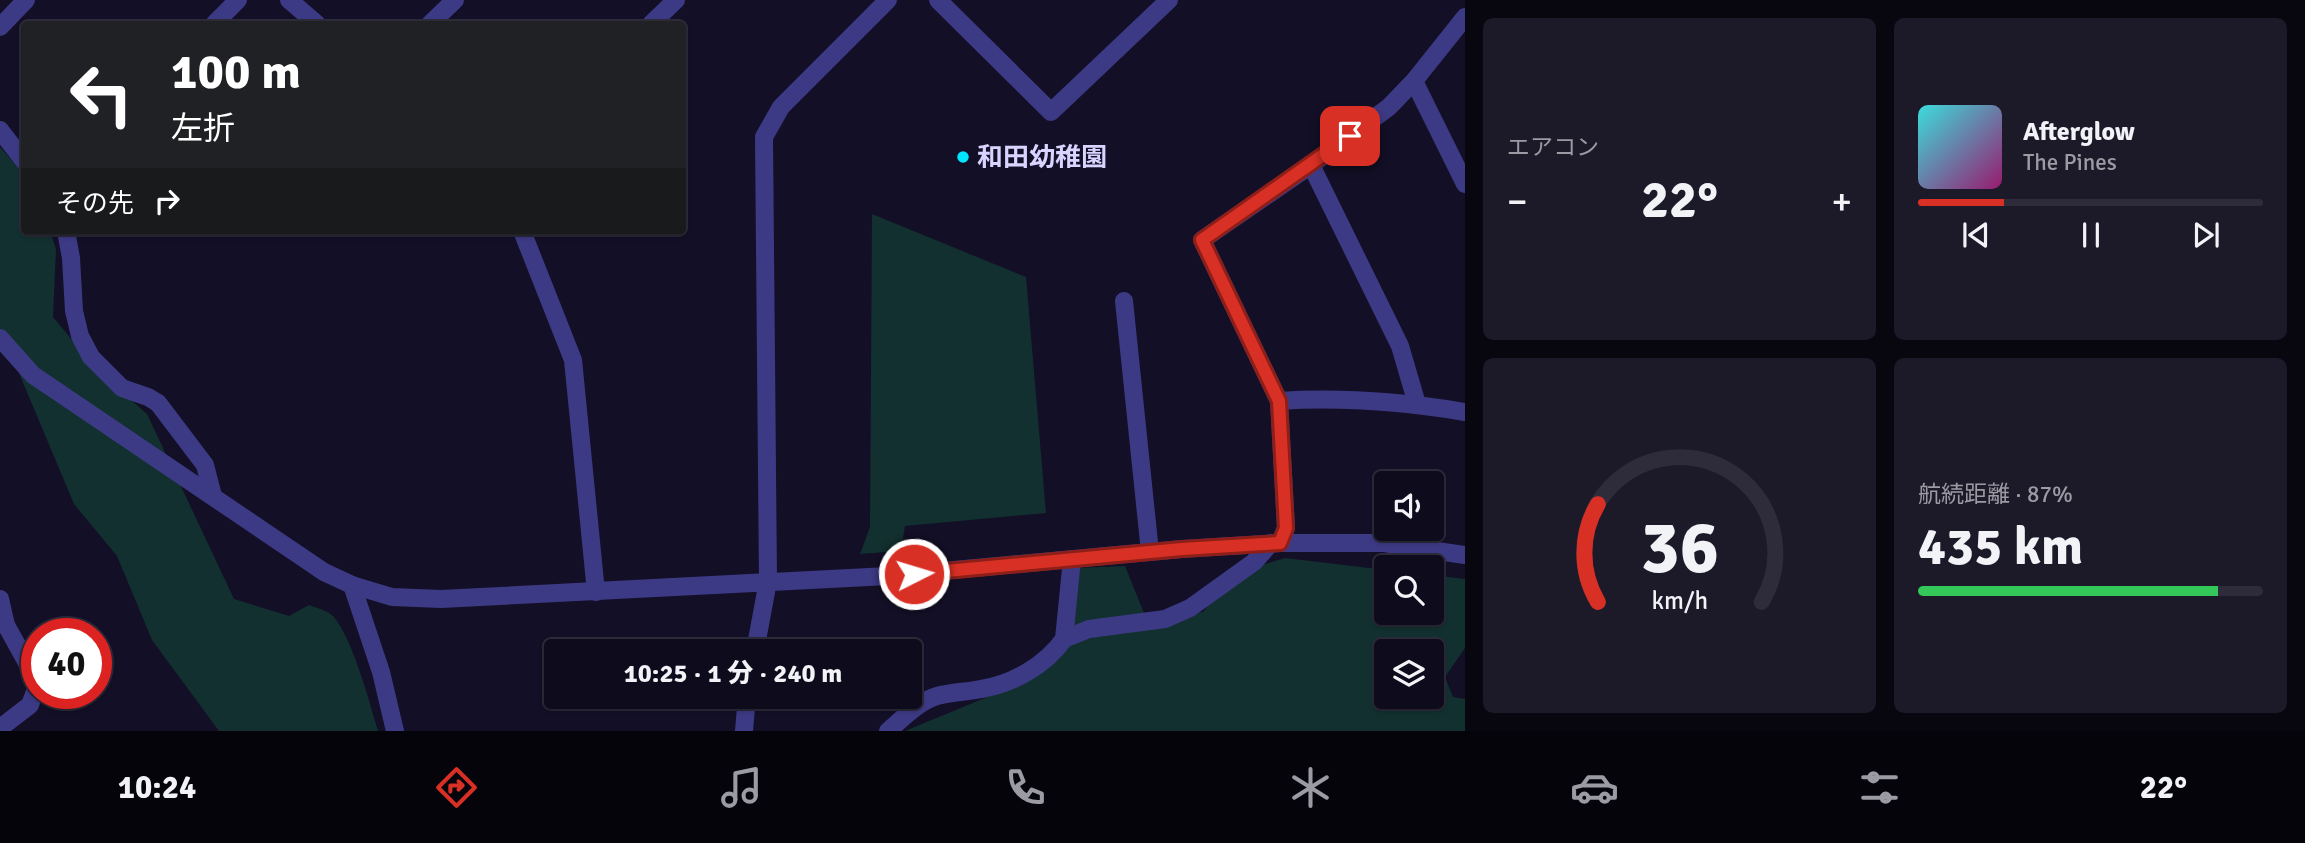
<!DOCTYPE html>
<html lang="ja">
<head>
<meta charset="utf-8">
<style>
	:root { --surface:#0e0b1c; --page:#1c1929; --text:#f1f3f6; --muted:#9b9ba3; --line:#2e2b3b; --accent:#d93025 }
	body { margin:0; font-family:Signika,"Noto Sans JP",sans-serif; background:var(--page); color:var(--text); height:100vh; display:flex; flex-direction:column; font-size:26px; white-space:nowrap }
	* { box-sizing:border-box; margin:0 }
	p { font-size:23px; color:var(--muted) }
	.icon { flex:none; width:38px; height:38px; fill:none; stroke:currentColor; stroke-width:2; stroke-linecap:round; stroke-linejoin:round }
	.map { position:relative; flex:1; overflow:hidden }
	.side { display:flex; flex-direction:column; gap:18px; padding:18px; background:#08060f; width:840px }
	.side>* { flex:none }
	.top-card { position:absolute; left:21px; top:21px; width:665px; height:214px; border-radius:7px; box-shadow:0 2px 5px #0004,0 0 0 2px var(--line); background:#202124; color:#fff; overflow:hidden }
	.fabs { position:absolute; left:1374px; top:471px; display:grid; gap:14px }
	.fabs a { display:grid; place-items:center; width:70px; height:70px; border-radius:7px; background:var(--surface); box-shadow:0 2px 5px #0004,0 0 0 2px var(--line); font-size:35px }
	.speed { position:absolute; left:21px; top:618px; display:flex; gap:14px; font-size:35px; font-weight:700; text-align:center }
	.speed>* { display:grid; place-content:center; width:91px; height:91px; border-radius:50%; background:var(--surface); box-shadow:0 2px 5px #0004,0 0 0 2px var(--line); line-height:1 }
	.speed .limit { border:10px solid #d22; background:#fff; color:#111 }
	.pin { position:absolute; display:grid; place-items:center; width:60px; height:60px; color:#fff; margin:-30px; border-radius:14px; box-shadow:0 4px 10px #0006 }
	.me { position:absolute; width:77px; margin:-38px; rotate:85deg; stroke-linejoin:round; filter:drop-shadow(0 0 5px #0008) }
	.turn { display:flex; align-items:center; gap:24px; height:147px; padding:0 35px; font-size:32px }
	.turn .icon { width:91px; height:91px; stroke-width:2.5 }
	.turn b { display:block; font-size:49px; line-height:60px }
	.then { display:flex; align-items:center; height:66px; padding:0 35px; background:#0003; gap:14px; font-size:26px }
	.big { font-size:52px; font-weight:800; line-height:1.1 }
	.side .tile { flex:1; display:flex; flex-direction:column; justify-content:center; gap:10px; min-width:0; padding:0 24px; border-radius:10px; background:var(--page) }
	.side .dial { align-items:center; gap:0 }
	.dial svg { height:182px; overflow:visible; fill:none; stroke:var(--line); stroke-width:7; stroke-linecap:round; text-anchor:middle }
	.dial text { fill:var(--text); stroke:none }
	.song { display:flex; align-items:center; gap:21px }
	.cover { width:84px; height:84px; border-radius:10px; background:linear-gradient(135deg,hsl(180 70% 55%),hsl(320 70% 35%)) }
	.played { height:7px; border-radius:4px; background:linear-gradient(90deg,var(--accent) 25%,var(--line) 25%) }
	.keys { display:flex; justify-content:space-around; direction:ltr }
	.heat { display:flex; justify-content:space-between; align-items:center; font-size:38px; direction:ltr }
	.charge { height:10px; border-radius:5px; background:linear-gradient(90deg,#34c759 87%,var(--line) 0) }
	.side .tiles { flex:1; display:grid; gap:18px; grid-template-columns:repeat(2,1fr) }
	.trip { position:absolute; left:544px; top:639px; width:378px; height:70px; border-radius:7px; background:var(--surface); box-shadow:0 2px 5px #0004,0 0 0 2px var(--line); font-weight:800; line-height:70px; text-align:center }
	.tabs { display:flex; height:112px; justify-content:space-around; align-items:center; background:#06040b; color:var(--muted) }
	.tabs .icon { width:49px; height:49px }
	.tabs .active { color:var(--accent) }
	.tabs b { font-size:32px; color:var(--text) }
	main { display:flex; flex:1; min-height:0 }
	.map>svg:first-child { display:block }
</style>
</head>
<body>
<main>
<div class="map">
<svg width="1465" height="731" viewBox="0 0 1465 731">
	<rect width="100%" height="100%" fill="#130f26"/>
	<!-- green -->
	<path fill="#12302f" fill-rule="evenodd" d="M0 147 24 174V231H50L56 249 53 317 97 370 147 414 234 599 289 616 309 605C317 608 329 611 334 617 352 638 370 703 378 731H219L152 640 117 556 74 504 0 328Z
		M872 214 1026 277 1046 513 905 526 901 551 860 554 870 527Z
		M1285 558 1386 570V612H1432V575L1465 579V648L1445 677 1453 697 1465 699V731H905L1021 683 1064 651 1075 568 1125 566 1146 618 1203 612 1232 574ZM1386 651H1432V696H1386Z"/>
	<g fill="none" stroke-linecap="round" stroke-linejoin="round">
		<!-- minor -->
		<path stroke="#3d3a85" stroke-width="18" d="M289 0 317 24
			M938 0 1051 112 1169 0
			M214 24 238 0
			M430 24 455 0
			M651 24 676 0
			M0 27 26 0
			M1414 81 1465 184
			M0 130 24 161
			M1311 165 1400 346 1417 404
			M66 231 71 258 74 311 80 336 91 357 122 388 148 397 158 403 205 465 213 496
			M522 231 573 360 596 592
			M1124 301 1150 552
			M1279 401C1341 397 1404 402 1465 412
			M1280 543 1286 528 1279 401 1202 240 1311 165 1389 107 1414 81 1465 17
			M352 585 381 672 395 731
			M0 599 6 625 37 681
			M1064 639 1089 629 1165 619 1190 608 1254 562 1271 543
			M755 651 768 581 764 137 781 107 888 0
			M0 728 30 705 37 686
			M744 731 747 696
			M888 731C902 719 919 701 937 696 951 692 967 692 981 689 1012 684 1045 666 1064 639L1072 559"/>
		<!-- tertiary -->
		<path stroke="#3d3a85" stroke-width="18" d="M0 338 33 375 324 572 352 585 392 597 441 599 888 576 1182 549 1280 543H1384L1465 555"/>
	</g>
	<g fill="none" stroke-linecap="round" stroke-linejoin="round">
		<!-- route casing -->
		<g stroke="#8d1f18" stroke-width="18">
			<path id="route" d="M914 574 1182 549 1280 543 1286 528 1279 401 1202 240 1350 136"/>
		</g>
		<!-- route -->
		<use href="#route" stroke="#d93025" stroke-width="12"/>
	</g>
	<!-- markers -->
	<circle fill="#00e5ff" stroke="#130f26" stroke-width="2.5" cx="963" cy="157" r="7"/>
	<g text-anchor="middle" stroke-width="7" stroke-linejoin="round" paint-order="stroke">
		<!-- poi labels -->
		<g font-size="26" font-weight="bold" fill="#d9d4ff" stroke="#130f26" text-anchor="start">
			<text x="977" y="166">和田幼稚園</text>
		</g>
	</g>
</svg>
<div class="fabs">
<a><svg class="icon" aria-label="sound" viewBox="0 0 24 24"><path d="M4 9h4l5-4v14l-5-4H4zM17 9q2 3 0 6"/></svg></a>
<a><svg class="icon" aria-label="search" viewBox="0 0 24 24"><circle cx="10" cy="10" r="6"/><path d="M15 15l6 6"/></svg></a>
<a><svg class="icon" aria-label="layers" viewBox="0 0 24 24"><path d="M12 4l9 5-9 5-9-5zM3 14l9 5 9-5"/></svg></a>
</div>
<div class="speed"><div class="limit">40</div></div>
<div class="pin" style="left:1350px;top:136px;background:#d93025"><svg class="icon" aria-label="arrive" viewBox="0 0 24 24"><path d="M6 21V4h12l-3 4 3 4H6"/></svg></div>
<svg class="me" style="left:914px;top:574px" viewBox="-20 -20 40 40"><circle r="17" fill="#d93025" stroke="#fff" stroke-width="3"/><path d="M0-11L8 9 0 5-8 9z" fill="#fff"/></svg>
<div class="trip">10:25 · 1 分 · 240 m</div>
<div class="top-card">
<div class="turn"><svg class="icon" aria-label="left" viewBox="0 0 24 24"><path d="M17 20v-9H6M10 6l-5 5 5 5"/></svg><div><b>100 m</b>左折</div></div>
<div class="then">その先<svg class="icon" aria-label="right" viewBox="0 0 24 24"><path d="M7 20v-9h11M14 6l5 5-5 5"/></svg></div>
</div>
</div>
<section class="side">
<div class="tiles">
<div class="tile"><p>エアコン</p>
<div class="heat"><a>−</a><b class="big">22°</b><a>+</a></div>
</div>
<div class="tile">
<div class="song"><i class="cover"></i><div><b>Afterglow</b><p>The Pines</p></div></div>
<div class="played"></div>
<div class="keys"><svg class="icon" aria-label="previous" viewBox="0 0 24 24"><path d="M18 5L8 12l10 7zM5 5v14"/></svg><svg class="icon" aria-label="pause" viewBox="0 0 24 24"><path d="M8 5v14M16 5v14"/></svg><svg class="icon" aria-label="next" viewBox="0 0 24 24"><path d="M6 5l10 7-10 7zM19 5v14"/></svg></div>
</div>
<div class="tile dial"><svg viewBox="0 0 100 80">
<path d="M14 69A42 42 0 1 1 86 69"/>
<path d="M14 69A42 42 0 0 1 14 26" stroke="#d93025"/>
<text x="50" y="56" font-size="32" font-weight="700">36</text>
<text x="50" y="72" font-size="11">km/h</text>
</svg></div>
<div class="tile"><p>航続距離 · 87%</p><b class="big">435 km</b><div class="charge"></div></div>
</div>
</section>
</main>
<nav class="tabs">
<b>10:24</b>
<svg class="icon active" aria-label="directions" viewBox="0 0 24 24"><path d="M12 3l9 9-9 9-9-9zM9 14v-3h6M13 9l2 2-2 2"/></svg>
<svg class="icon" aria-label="music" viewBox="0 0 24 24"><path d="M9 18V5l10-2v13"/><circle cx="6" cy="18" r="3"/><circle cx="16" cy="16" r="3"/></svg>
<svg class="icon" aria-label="phone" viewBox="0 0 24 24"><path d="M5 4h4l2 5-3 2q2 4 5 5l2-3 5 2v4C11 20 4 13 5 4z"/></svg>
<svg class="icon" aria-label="climate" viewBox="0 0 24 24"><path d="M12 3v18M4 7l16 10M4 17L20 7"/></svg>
<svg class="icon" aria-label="car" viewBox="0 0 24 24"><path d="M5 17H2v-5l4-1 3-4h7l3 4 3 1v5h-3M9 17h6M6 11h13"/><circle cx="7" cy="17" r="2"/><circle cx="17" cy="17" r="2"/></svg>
<svg class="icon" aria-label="filters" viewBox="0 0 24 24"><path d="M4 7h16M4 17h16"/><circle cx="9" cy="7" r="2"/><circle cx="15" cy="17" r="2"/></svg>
<b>22°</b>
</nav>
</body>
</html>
